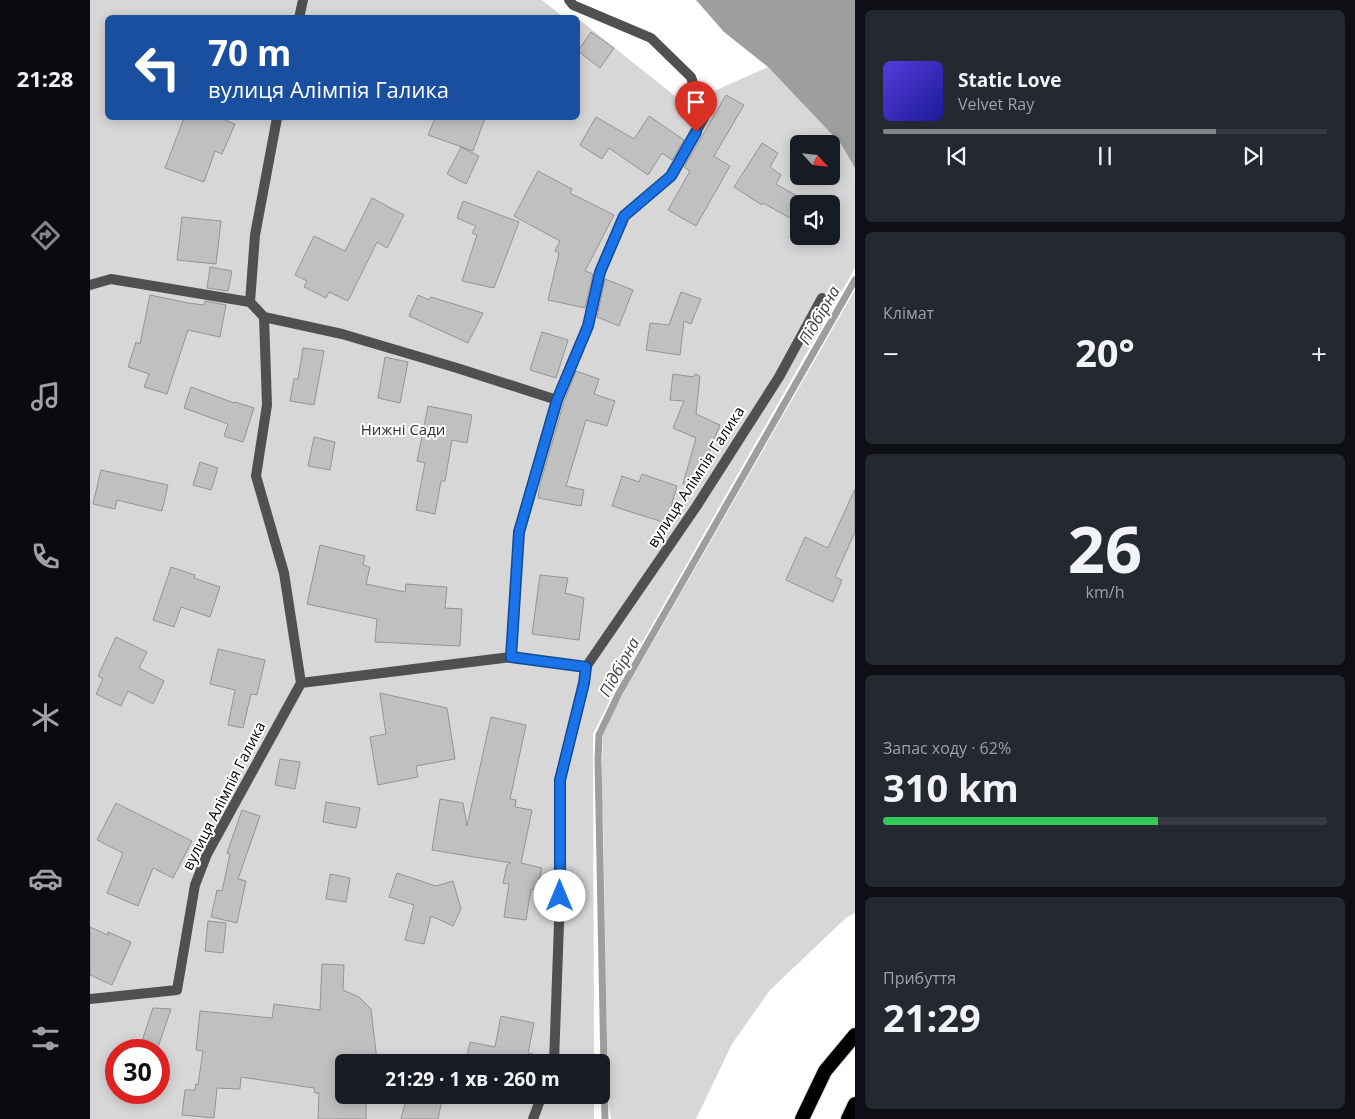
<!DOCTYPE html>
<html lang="uk">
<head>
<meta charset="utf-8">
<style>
	:root { --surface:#171b24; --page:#242831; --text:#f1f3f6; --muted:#9ea1a6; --line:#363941; --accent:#858687 }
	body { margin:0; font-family:"Open Sans",sans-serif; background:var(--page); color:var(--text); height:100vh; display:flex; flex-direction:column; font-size:19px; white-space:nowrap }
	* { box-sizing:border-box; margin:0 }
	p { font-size:16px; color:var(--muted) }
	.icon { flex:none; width:28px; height:28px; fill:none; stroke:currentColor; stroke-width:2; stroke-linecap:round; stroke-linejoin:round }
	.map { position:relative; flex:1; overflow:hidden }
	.sheet { display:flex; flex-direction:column; gap:10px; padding:10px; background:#0d0f14; width:500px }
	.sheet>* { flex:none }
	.guide { position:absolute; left:15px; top:15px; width:475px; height:105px; border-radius:8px; box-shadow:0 2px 12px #0003; background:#1a4fa0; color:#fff; overflow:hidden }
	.needle { width:32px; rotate:117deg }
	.tools { position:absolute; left:700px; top:135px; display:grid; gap:10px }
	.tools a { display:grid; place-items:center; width:50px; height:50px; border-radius:8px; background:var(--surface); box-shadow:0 2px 12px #0003; font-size:25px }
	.speed { position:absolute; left:15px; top:1039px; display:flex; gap:10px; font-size:25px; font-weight:700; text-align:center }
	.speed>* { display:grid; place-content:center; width:65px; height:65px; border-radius:50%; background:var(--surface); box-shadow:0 2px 12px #0003; line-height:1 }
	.speed .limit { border:8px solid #d22; background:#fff; color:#111 }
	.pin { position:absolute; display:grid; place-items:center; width:42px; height:42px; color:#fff; margin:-51px -21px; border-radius:50% 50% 50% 0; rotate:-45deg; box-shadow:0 0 5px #0007 }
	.pin .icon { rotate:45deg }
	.me { position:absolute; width:55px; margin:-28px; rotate:0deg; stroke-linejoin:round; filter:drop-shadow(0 0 4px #0008) }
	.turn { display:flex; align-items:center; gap:18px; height:105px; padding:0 20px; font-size:22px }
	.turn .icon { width:65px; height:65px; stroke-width:2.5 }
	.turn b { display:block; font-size:35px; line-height:42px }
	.big { font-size:38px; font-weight:700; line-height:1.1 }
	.sheet .tile { flex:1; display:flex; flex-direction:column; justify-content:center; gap:8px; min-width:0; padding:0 18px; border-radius:8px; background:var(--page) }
	.sheet .dial { align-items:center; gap:0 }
	.dial b { font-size:65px; line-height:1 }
	.song { display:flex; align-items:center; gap:15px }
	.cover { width:60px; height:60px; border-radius:8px; background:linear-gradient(135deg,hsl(250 70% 55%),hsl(240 70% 35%)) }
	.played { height:5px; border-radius:2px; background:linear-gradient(90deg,var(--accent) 75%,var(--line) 75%) }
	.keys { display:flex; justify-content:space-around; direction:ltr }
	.heat { display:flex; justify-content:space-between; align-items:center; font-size:28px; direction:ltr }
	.charge { height:8px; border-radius:4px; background:linear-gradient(90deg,#34c759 62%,var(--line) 0) }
	.trip { position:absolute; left:245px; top:1054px; width:275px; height:50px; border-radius:8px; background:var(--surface); box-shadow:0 2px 12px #0003; font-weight:700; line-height:50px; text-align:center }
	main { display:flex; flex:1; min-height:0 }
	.tabs { display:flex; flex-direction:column; width:90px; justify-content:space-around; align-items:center; background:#090b0e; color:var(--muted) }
	.tabs .icon { width:35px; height:35px }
	.tabs .active { color:var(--accent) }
	.tabs b { font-size:22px; color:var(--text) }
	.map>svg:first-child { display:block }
</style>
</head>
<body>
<main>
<nav class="tabs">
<b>21:28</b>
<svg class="icon active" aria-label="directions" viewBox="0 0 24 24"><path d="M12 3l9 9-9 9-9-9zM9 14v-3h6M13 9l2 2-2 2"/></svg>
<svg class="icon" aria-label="music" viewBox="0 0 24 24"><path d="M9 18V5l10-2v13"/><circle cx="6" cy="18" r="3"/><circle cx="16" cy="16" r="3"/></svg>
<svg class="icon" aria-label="phone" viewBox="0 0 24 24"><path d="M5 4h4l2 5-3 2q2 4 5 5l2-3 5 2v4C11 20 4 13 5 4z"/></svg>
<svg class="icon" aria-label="climate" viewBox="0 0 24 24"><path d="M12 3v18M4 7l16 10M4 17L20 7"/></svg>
<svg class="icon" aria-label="car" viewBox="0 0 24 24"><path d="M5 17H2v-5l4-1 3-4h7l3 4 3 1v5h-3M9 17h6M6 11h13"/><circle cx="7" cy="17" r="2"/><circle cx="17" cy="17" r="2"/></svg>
<svg class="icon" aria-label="filters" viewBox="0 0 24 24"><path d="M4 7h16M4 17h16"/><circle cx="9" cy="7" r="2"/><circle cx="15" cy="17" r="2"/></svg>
</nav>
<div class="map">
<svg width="765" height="1119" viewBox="0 0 765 1119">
	<rect width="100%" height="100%" fill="#fff"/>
	<!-- green -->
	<path fill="#d7d7d7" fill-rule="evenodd" d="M0 0H452L473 17 18 18V118H488V21H491L595 104 678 67 751 144 765 168V268L524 692 503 734 504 1062H254V1095H504V1119H0ZM709 144H741V176H709ZM709 204H741V236H709ZM26 1050H69V1092H26Z
		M765 290V913L757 917 680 990 642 1044 606 1119H521L518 1100 513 815 511 799 513 735 525 708Z"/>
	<!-- water -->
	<path fill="#9e9e9e" d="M606 0H765V168L751 144 678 67 634 32Z"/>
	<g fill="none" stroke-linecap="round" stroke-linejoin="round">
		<!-- stream -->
		<path stroke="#9e9e9e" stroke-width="7" d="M515 1119 508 760 509 735 528 695 765 280"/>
	</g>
	<!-- building -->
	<path fill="#c0c0c0" stroke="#949494" d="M501 32 524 48 510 68 488 51Z
		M636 95 654 105 624 156 640 166 606 226 578 210 600 171 594 167Z
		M559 116 594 140 582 160 572 153 558 175 519 148 512 159 490 145 506 117 544 139Z
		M94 118H130L145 124 132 154 125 151 114 182 75 168Z
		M345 118H395L383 151 338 135Z
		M672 143 688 153 680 167 691 175 686 184 709 197V223L673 203 672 205 644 187Z
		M371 147 389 156 376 184 357 174Z
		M448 171 482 189 480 193 524 215 495 271 503 274 495 308 458 300 469 253 465 251 470 241 424 216Z
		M282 198 314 215 297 248 287 242 258 301 239 292 236 298 214 287 217 281 205 275 224 236 255 251Z
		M373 201 429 222 404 288 372 281 387 235 382 233 386 226 367 218Z
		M92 217 131 221 126 264 87 260Z
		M120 267 142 271 138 291 117 288Z
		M515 279 543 290 529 326 507 317Z
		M591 292 611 299 601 324 594 321 590 355 556 350 560 323 579 325Z
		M60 295 98 303 114 305 115 301 136 305 130 337 98 330 77 394 54 387 59 374 38 367 46 342 50 344Z
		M328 295 339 300 341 297 393 313 378 343 319 316Z
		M452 332 478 340 466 378 440 370Z
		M213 348 234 351 224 405 200 401 204 379H208Z
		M295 357 318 362 310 403 288 398Z
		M486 371 509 379 504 394 525 401 517 426 496 420 476 486 494 490 491 506 448 498 450 484 474 402Z
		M583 374 604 377 605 374 610 376 606 414 630 425 605 488 593 484 606 438 583 428 594 401 580 400Z
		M101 387 144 403 145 402 164 408 153 442 134 436 138 424 94 408Z
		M338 406 382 415 377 443 362 440 355 481H351L345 514 326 510 335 463 327 461Z
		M224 437 245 442 240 470 218 466Z
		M110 462 128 468 121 490 103 485Z
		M11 470 78 485 72 511 27 500 25 509 3 504Z
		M552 474 587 486 576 523 522 506 532 476 549 482Z
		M765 489V532L745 577 752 580 743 602 696 580 715 537 738 548Z
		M230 545 275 556 273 565 280 567 276 584 315 592 316 584 357 587 355 608 372 609 370 646 285 642 287 619 217 604Z
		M81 567 105 575 104 578 130 587 120 617 91 607 84 627 63 620Z
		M450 575 478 578 475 593 494 598 489 640 442 634Z
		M26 637 57 652 49 668 74 681 63 704 38 691 31 706 6 694 13 679 8 676Z
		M128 649 175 660 167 695 161 694 153 728 138 725 145 690 120 684Z
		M290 693 357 708 365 759 326 766 328 777 288 785 280 737 296 734Z
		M401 717 436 725 420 799 426 800 425 807 442 810 431 863 452 868 446 890 441 889 436 920 414 917 419 884 413 883 417 865 421 863 342 850 350 799 373 803 377 826Z
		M190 759 210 762 205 789 185 785Z
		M236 802 270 808 266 828 233 822Z
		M26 803 102 841 83 878 63 868 48 906 17 893 33 853 7 840Z
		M152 810 170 816 148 879 156 881 147 923 121 917 127 890 132 891 140 854 137 853Z
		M307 873 346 886 363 881 371 909 363 926 341 916 334 944 315 940 324 905 299 897Z
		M240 874 260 878 256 902 236 899Z
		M118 921 136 923 133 953 115 951Z
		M0 927 18 935V932L41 942 22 985 0 975Z
		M232 964 254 965 253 990 269 997 281 1009 287 1061 254 1062V1095H257V1101L276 1102V1119H228L229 1093H225L224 1088 151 1077 150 1089 127 1088 124 1118 92 1115 95 1090H105L106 1084 108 1085 113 1051 106 1050 110 1011 182 1018 184 1004 230 1010Z
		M63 1008 81 1009 67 1050H49Z
		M411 1016 444 1023 438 1053 443 1054 442 1062H376L380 1042 405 1047Z
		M317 1095H353L348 1119H311Z"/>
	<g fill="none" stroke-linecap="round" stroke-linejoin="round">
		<!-- trunk casing -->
		<g stroke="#dbdbdb" stroke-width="16">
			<path id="trunk" d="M712 1119 735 1071 765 1035
				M758 1119 765 1104"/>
		</g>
		<!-- minor -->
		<path stroke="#505050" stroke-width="10" d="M209 18 213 0
			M0 285 21 279 160 302
			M174 317 252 334 367 368 467 400
			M421 657 429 533 467 400 498 326 510 272 534 216 581 176 614 118 601 77 561 38 483 5 479 0
			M211 683 421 657 496 667
			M0 999 87 990 105 885 117 854 211 683 194 573 166 476 177 405 174 317 160 302 165 235 187 118
			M464 1062 470 896V780L494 683 496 667 606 507 689 377 732 298
			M443 1119 452 1095"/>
		<!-- trunk -->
		<use href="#trunk" stroke="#000" stroke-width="14"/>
	</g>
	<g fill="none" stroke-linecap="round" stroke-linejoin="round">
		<!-- route casing -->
		<g stroke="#114b97" stroke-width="12">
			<path id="route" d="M470 896V780L494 683 496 667 421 657 429 532 467 400 498 326 510 272 534 216 581 176 606 132"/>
		</g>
		<!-- route -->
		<use href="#route" stroke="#1a73e8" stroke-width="9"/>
	</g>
	<g text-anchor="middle" stroke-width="4" stroke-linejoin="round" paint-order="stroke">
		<!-- park labels -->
		<g font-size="15" fill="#2e2e2e" stroke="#fff">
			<text x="313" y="435">Нижні Сади</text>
		</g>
		<!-- street labels -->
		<g font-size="15" fill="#000" stroke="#fff">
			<text transform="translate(606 477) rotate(-57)" y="5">вулиця Алімпія Галика</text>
			<text transform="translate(134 796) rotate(-63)" y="5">вулиця Алімпія Галика</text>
		</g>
		<!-- water labels -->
		<g font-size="16" font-style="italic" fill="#3f3f3f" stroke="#fff">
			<text transform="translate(729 315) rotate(-60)" y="6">Підбірна</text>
			<text transform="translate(529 667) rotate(-61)" y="6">Підбірна</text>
		</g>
	</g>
</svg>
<div class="tools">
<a><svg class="needle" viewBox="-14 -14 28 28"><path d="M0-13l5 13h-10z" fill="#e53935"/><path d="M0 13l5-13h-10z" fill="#9ea1a6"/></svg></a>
<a><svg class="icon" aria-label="sound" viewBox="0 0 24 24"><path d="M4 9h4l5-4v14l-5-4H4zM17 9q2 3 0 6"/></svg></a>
</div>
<div class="speed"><div class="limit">30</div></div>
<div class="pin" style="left:606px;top:132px;background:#d93025"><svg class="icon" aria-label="arrive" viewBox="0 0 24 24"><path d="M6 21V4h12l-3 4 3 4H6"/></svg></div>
<svg class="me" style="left:470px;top:896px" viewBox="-20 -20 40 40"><circle r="19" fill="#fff"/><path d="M0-13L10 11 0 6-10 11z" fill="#1a73e8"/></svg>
<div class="trip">21:29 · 1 хв · 260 m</div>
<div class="guide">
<div class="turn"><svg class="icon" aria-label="left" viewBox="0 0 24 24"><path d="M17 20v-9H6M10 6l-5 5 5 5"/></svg><div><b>70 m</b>вулиця Алімпія Галика</div></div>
</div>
</div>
<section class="sheet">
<div class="tile">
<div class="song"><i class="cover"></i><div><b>Static Love</b><p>Velvet Ray</p></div></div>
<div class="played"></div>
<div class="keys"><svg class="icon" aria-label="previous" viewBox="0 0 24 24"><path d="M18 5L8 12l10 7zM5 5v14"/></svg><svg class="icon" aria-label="pause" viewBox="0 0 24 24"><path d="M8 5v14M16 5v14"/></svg><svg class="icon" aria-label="next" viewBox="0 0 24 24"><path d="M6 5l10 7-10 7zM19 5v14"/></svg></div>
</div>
<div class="tile"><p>Клімат</p>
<div class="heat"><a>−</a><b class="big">20°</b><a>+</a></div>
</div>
<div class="tile dial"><b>26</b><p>km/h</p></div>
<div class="tile"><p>Запас ходу · 62%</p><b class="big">310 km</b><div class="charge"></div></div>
<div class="tile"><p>Прибуття</p><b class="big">21:29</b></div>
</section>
</main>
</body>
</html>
